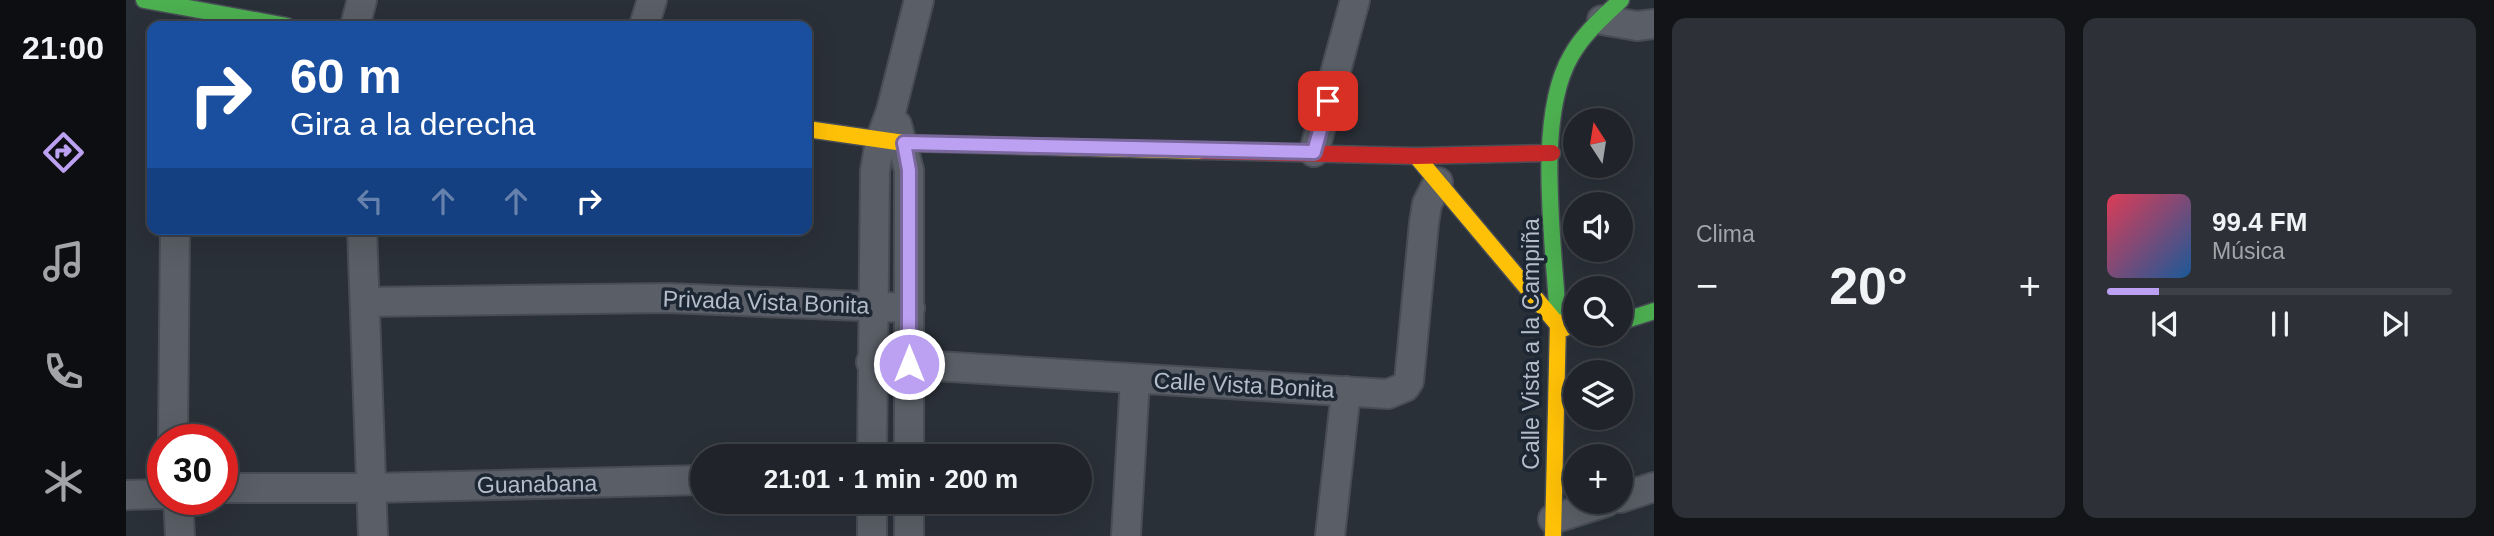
<!DOCTYPE html>
<html lang="es">
<head>
<meta charset="utf-8">
<style>
	:root { --surface:#20242a; --page:#2d3036; --text:#f1f3f6; --muted:#a2a4a8; --line:#3d4147; --accent:#bca0f2 }
	body { margin:0; font-family:Arial,sans-serif; background:var(--page); color:var(--text); height:100vh; display:flex; flex-direction:column; font-size:26px; white-space:nowrap }
	* { box-sizing:border-box; margin:0 }
	p { font-size:23px; color:var(--muted) }
	.icon { flex:none; width:38px; height:38px; fill:none; stroke:currentColor; stroke-width:2; stroke-linecap:round; stroke-linejoin:round }
	.map { position:relative; flex:1; overflow:hidden }
	.details { display:flex; flex-direction:column; gap:18px; padding:18px; background:#121417; width:840px }
	.details>* { flex:none }
	.guide { position:absolute; left:21px; top:21px; width:665px; height:214px; border-radius:14px; box-shadow:0 7px 28px #0002,0 0 0 2px var(--line); background:#1a4fa0; color:#fff; overflow:hidden }
	.needle { width:46px; rotate:348deg }
	.controls { position:absolute; left:1437px; top:108px; display:grid; gap:14px }
	.controls a { display:grid; place-items:center; width:70px; height:70px; border-radius:50%; background:var(--surface); box-shadow:0 7px 28px #0002,0 0 0 2px var(--line); font-size:35px }
	.speed { position:absolute; left:21px; top:424px; display:flex; gap:14px; font-size:35px; font-weight:700; text-align:center }
	.speed>* { display:grid; place-content:center; width:91px; height:91px; border-radius:50%; background:var(--surface); box-shadow:0 7px 28px #0002,0 0 0 2px var(--line); line-height:1 }
	.speed .limit { border:10px solid #d22; background:#fff; color:#111 }
	.pin { position:absolute; display:grid; place-items:center; width:60px; height:60px; color:#fff; margin:-30px; border-radius:14px; box-shadow:0 4px 10px #0006 }
	.me { position:absolute; width:77px; margin:-38px; rotate:0deg; stroke-linejoin:round; filter:drop-shadow(0 0 5px #0008) }
	.turn { display:flex; align-items:center; gap:24px; height:147px; padding:0 28px; font-size:32px }
	.turn .icon { width:91px; height:91px; stroke-width:2.5 }
	.turn b { display:block; font-size:49px; line-height:60px }
	.lanes { display:flex; align-items:center; height:66px; padding:0 28px; background:#0003; justify-content:center; gap:35px; direction:ltr }
	.lanes .off { opacity:.35 }
	.big { font-size:52px; font-weight:700; line-height:1.1 }
	.details .widget { flex:1; display:flex; flex-direction:column; justify-content:center; gap:10px; min-width:0; padding:0 24px; border-radius:14px; background:var(--page) }
	.song { display:flex; align-items:center; gap:21px }
	.cover { width:84px; height:84px; border-radius:10px; background:linear-gradient(135deg,hsl(350 70% 55%),hsl(210 70% 35%)) }
	.played { height:7px; border-radius:4px; background:linear-gradient(90deg,var(--accent) 15%,var(--line) 15%) }
	.keys { display:flex; justify-content:space-around; direction:ltr }
	.heat { display:flex; justify-content:space-between; align-items:center; font-size:38px; direction:ltr }
	.details .tiles { flex:1; display:grid; gap:18px; grid-template-columns:repeat(2,1fr) }
	.trip { position:absolute; left:564px; top:444px; width:402px; height:70px; border-radius:35px; background:var(--surface); box-shadow:0 7px 28px #0002,0 0 0 2px var(--line); font-weight:700; line-height:70px; text-align:center }
	main { display:flex; flex:1; min-height:0 }
	.menu { display:flex; flex-direction:column; width:126px; justify-content:space-around; align-items:center; background:#0d0e11; color:var(--muted) }
	.menu .icon { width:49px; height:49px }
	.menu .active { color:var(--accent) }
	.menu b { font-size:32px; color:var(--text) }
	.map>svg:first-child { display:block }
</style>
</head>
<body>
<main>
<nav class="menu">
<b>21:00</b>
<svg class="icon active" aria-label="directions" viewBox="0 0 24 24"><path d="M12 3l9 9-9 9-9-9zM9 14v-3h6M13 9l2 2-2 2"/></svg>
<svg class="icon" aria-label="music" viewBox="0 0 24 24"><path d="M9 18V5l10-2v13"/><circle cx="6" cy="18" r="3"/><circle cx="16" cy="16" r="3"/></svg>
<svg class="icon" aria-label="phone" viewBox="0 0 24 24"><path d="M5 4h4l2 5-3 2q2 4 5 5l2-3 5 2v4C11 20 4 13 5 4z"/></svg>
<svg class="icon" aria-label="climate" viewBox="0 0 24 24"><path d="M12 3v18M4 7l16 10M4 17L20 7"/></svg>
</nav>
<div class="map">
<svg width="1528" height="536" viewBox="0 0 1528 536">
	<rect width="100%" height="100%" fill="#2a3038"/>
	<g fill="none" stroke-linecap="round" stroke-linejoin="round">
		<!-- street casing -->
		<g stroke="#484c55" stroke-width="32">
			<path id="street" d="M1476 20 1511 26 1528 24
				M229 26 236 0
				M518 26 526 0
				M771 125 783 170V457
				M1188 152 1229 0
				M236 229 247 536
				M240 302 542 298 784 308
				M745 362 1262 394 1279 387 1283 381 1298 223 1301 204 1312 182
				M47 439 49 229
				M746 457 749 171 754 141 765 111 793 0
				M96 488H245L576 480
				M0 495 37 494
				M1494 498 1528 487
				M52 499 54 536
				M746 502V536
				M1427 519 1480 502
				M783 536V502
				M1000 536 1009 379
				M1204 536 1220 391"/>
		</g>
		<!-- fast casing -->
		<g stroke="#484c55" stroke-width="19">
			<path id="fast" d="M18 0 161 26
				M1432 322C1429 250 1408 119 1445 56 1457 34 1477 17 1495 0
				M1494 322 1528 311"/>
		</g>
		<!-- slow casing -->
		<g stroke="#484c55" stroke-width="19">
			<path id="slow" d="M681 129 778 143 1077 151
				M1290 156 1432 325 1439 328
				M1427 536 1432 322"/>
		</g>
		<!-- jam casing -->
		<g stroke="#484c55" stroke-width="19">
			<path id="jam" d="M1077 151 1290 156 1426 153"/>
		</g>
		<!-- street -->
		<use href="#street" stroke="#5a5e66" stroke-width="28"/>
		<!-- fast -->
		<use href="#fast" stroke="#4caf50" stroke-width="16"/>
		<!-- slow -->
		<use href="#slow" stroke="#ffc107" stroke-width="16"/>
		<!-- jam -->
		<use href="#jam" stroke="#c62828" stroke-width="16"/>
	</g>
	<g fill="none" stroke-linecap="round" stroke-linejoin="round">
		<!-- route casing -->
		<g stroke="#7a689d" stroke-width="18">
			<path id="route" d="M783 364V170L778 143 1188 152 1202 101"/>
		</g>
		<!-- route -->
		<use href="#route" stroke="#bca0f2" stroke-width="12"/>
	</g>
	<g text-anchor="middle" stroke-width="7" stroke-linejoin="round" paint-order="stroke">
		<!-- street labels -->
		<g font-size="23" fill="#b4bcc9" stroke="#1d2633">
			<text transform="translate(640 302) rotate(2)" y="8">Privada Vista Bonita</text>
			<text transform="translate(1405 344) rotate(-90)" y="8">Calle Vista a la Campiña</text>
			<text transform="translate(1118 385) rotate(3)" y="8">Calle Vista Bonita</text>
			<text transform="translate(411 484) rotate(-1)" y="8">Guanabana</text>
		</g>
	</g>
</svg>
<div class="controls">
<a><svg class="needle" viewBox="-14 -14 28 28"><path d="M0-13l5 13h-10z" fill="#e53935"/><path d="M0 13l5-13h-10z" fill="#a2a4a8"/></svg></a>
<a><svg class="icon" aria-label="sound" viewBox="0 0 24 24"><path d="M4 9h4l5-4v14l-5-4H4zM17 9q2 3 0 6"/></svg></a>
<a><svg class="icon" aria-label="search" viewBox="0 0 24 24"><circle cx="10" cy="10" r="6"/><path d="M15 15l6 6"/></svg></a>
<a><svg class="icon" aria-label="layers" viewBox="0 0 24 24"><path d="M12 4l9 5-9 5-9-5zM3 14l9 5 9-5"/></svg></a>
<a>+</a>
</div>
<div class="speed"><div class="limit">30</div></div>
<div class="pin" style="left:1202px;top:101px;background:#d93025"><svg class="icon" aria-label="arrive" viewBox="0 0 24 24"><path d="M6 21V4h12l-3 4 3 4H6"/></svg></div>
<svg class="me" style="left:783px;top:364px" viewBox="-20 -20 40 40"><circle r="17" fill="#bca0f2" stroke="#fff" stroke-width="3"/><path d="M0-11L8 9 0 5-8 9z" fill="#fff"/></svg>
<div class="trip">21:01 · 1 min · 200 m</div>
<div class="guide">
<div class="turn"><svg class="icon" aria-label="right" viewBox="0 0 24 24"><path d="M7 20v-9h11M14 6l5 5-5 5"/></svg><div><b>60 m</b>Gira a la derecha</div></div>
<div class="lanes"><svg class="icon off" aria-label="left" viewBox="0 0 24 24"><path d="M17 20v-9H6M10 6l-5 5 5 5"/></svg><svg class="icon off" aria-label="ahead" viewBox="0 0 24 24"><path d="M12 20V5M6 11l6-6 6 6"/></svg><svg class="icon off" aria-label="ahead" viewBox="0 0 24 24"><path d="M12 20V5M6 11l6-6 6 6"/></svg><svg class="icon" aria-label="right" viewBox="0 0 24 24"><path d="M7 20v-9h11M14 6l5 5-5 5"/></svg></div>
</div>
</div>
<section class="details">
<div class="tiles">
<div class="widget"><p>Clima</p>
<div class="heat"><a>−</a><b class="big">20°</b><a>+</a></div>
</div>
<div class="widget">
<div class="song"><i class="cover"></i><div><b>99.4 FM</b><p>Música</p></div></div>
<div class="played"></div>
<div class="keys"><svg class="icon" aria-label="previous" viewBox="0 0 24 24"><path d="M18 5L8 12l10 7zM5 5v14"/></svg><svg class="icon" aria-label="pause" viewBox="0 0 24 24"><path d="M8 5v14M16 5v14"/></svg><svg class="icon" aria-label="next" viewBox="0 0 24 24"><path d="M6 5l10 7-10 7zM19 5v14"/></svg></div>
</div>
</div>
</section>
</main>
</body>
</html>
